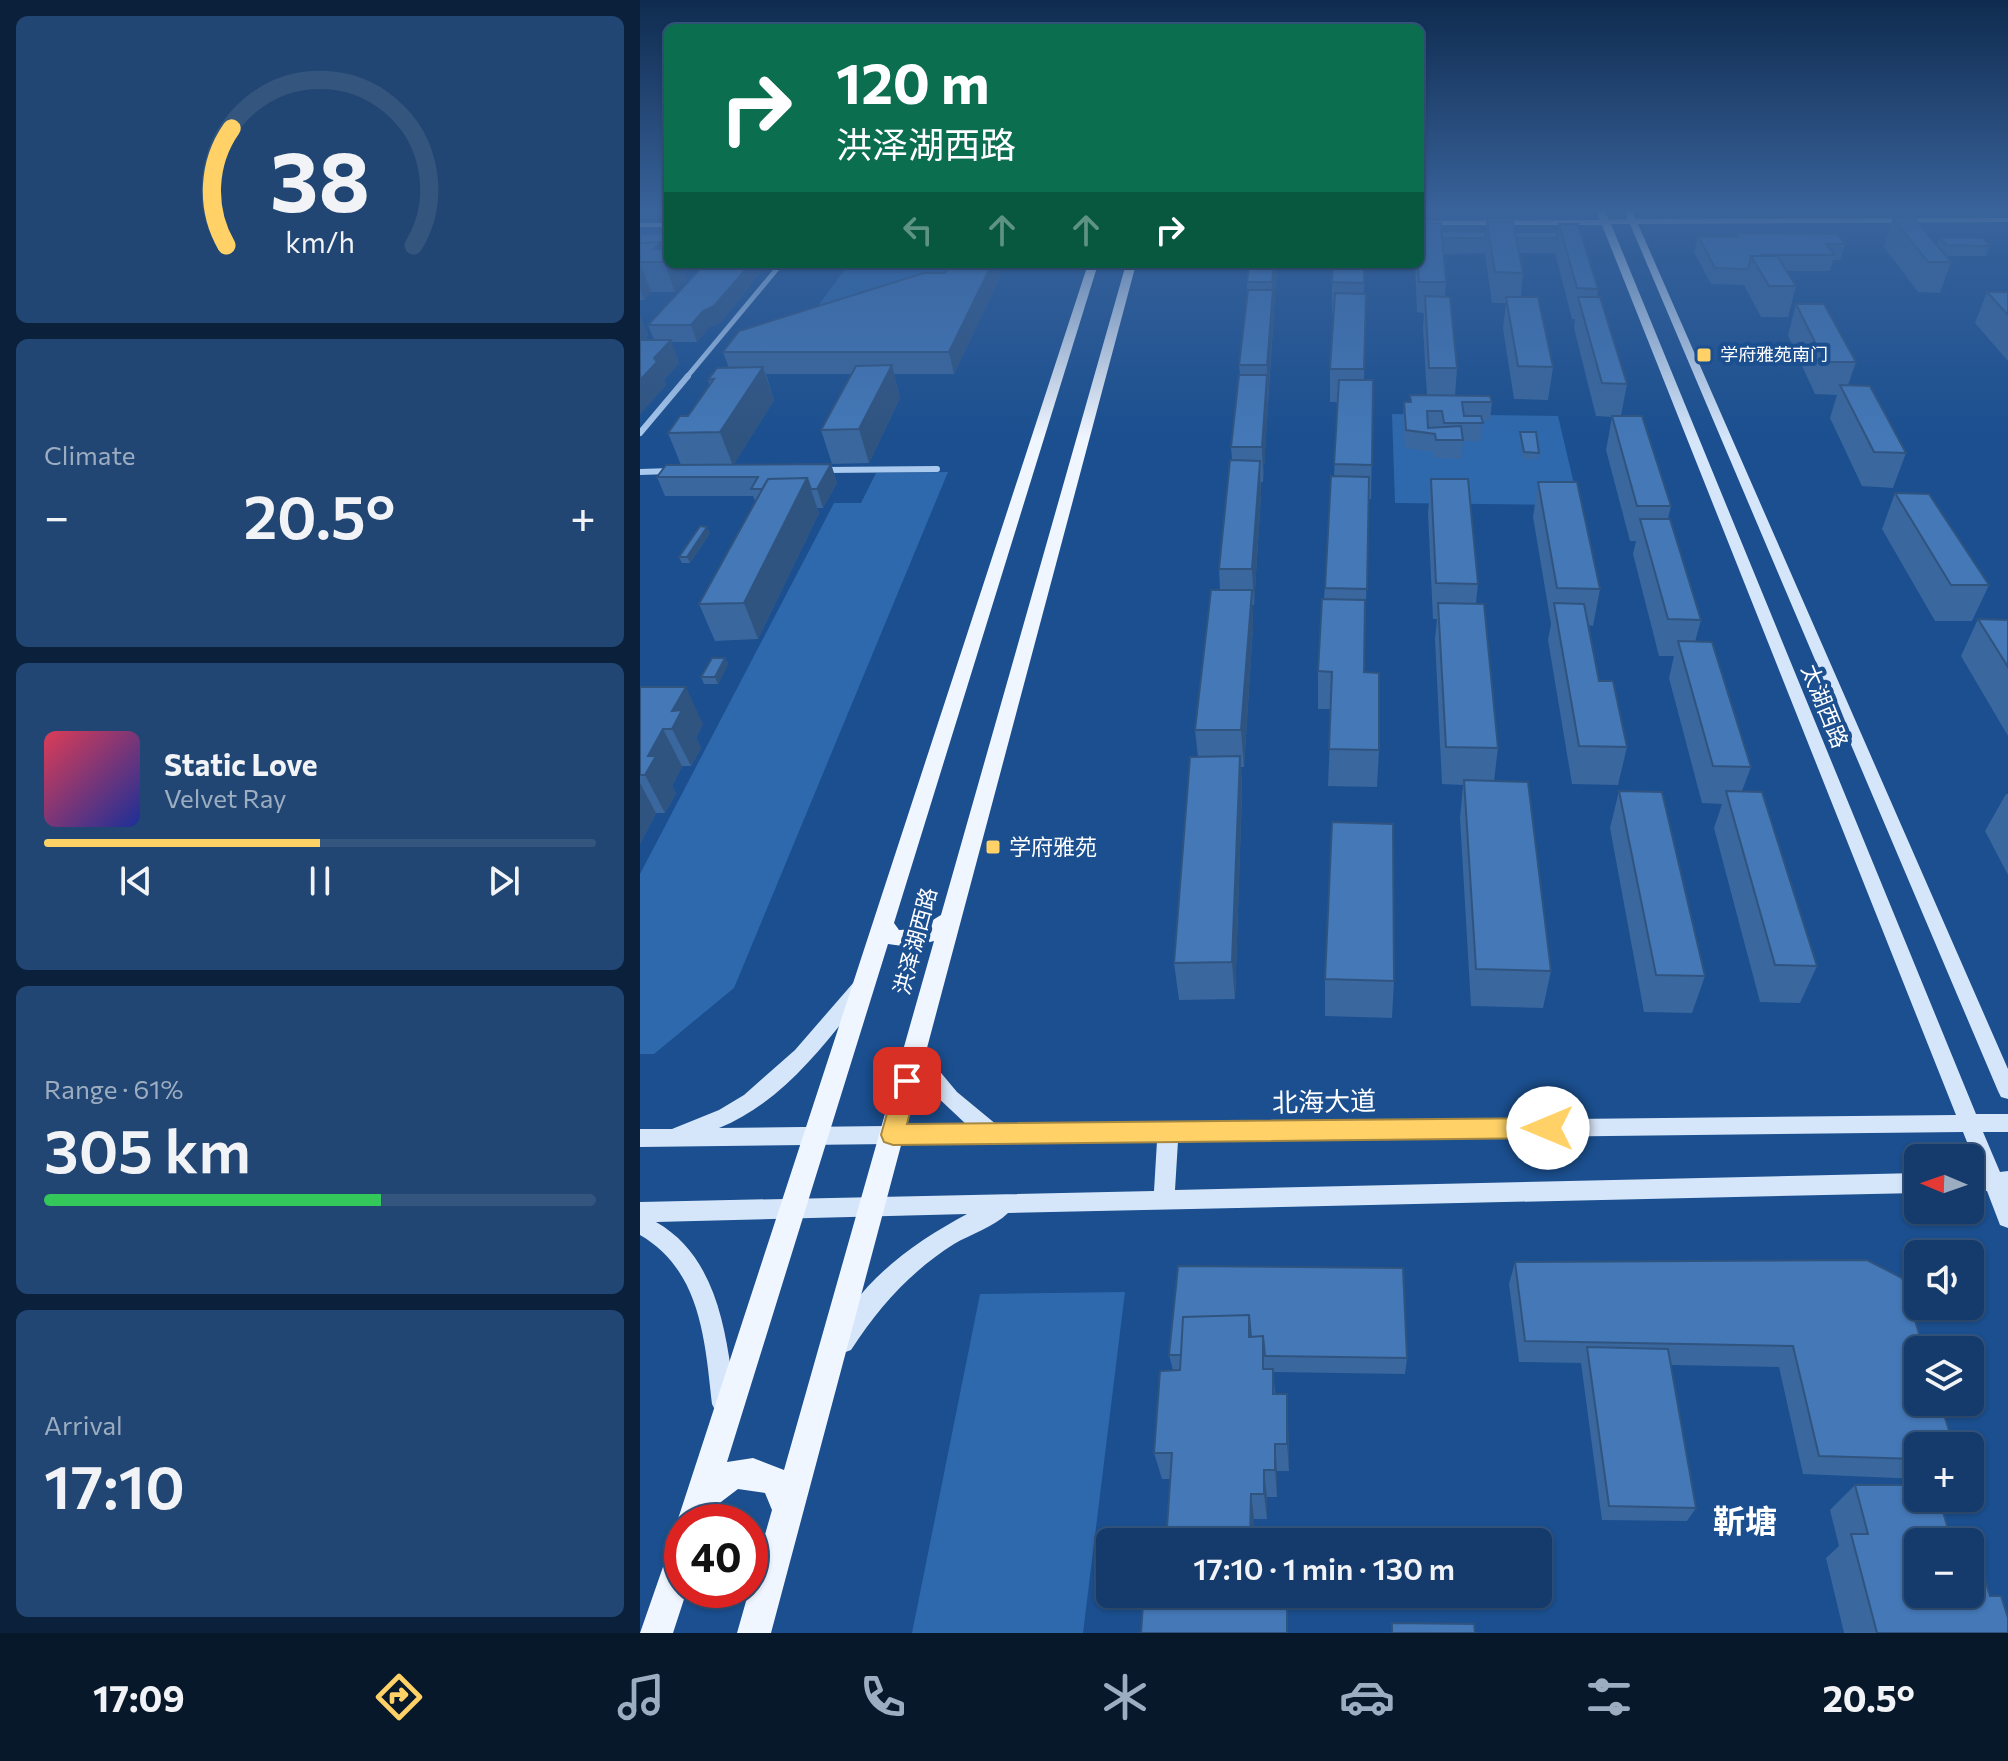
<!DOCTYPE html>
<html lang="en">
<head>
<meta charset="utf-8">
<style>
	:root { --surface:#143b6b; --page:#214673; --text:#f1f3f6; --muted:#9dadc1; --line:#33557e; --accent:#ffd166 }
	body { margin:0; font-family:Commissioner,"Noto Sans SC",sans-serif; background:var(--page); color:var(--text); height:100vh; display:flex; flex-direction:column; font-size:30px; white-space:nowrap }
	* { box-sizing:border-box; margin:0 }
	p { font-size:26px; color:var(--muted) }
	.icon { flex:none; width:44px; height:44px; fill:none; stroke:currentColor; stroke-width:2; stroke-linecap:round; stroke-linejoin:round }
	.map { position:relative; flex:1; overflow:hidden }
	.sheet { display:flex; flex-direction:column; gap:16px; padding:16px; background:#0b203b; width:640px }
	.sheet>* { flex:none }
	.banner { position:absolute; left:24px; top:24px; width:760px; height:244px; border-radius:12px; box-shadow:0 2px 6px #0004,0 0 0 2px var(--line); background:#0b6e4f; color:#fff; overflow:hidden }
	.needle { width:52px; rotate:272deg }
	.tools { position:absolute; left:1264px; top:1144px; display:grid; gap:16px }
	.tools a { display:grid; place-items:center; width:80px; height:80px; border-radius:12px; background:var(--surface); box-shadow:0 2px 6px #0004,0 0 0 2px var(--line); font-size:40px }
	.speed { position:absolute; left:24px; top:1504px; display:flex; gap:16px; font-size:40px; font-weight:700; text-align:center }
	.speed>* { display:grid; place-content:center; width:104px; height:104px; border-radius:50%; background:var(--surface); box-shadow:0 2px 6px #0004,0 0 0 2px var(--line); line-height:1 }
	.speed .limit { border:12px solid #d22; background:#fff; color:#111 }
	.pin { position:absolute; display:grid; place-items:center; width:68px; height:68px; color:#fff; margin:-34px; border-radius:16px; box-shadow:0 4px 12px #0006 }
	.me { position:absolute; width:88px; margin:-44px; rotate:270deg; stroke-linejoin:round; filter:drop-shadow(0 0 6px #0008) }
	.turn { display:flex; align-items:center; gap:28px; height:168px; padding:0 40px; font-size:36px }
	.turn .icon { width:104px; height:104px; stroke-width:2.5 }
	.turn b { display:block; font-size:56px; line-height:68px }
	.lanes { display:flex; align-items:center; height:76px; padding:0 40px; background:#0003; justify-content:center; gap:40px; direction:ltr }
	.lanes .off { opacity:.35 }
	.big { font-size:60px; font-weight:600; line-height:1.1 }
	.sheet .card { flex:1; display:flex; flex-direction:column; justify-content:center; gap:12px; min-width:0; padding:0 28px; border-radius:12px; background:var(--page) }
	.sheet .dial { align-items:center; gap:0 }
	.dial svg { height:208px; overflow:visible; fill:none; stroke:var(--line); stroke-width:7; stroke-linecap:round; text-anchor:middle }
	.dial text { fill:var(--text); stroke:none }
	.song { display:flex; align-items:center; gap:24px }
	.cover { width:96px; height:96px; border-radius:12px; background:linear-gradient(135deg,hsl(350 70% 55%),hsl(230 70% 35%)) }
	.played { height:8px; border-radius:4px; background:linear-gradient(90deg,var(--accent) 50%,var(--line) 50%) }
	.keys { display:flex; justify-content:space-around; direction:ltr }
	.heat { display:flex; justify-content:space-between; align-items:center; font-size:44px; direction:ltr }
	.charge { height:12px; border-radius:6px; background:linear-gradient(90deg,#34c759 61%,var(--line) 0) }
	.trip { position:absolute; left:456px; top:1528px; width:456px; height:80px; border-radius:12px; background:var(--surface); box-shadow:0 2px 6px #0004,0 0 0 2px var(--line); font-weight:600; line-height:80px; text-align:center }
	.tabs { display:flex; height:128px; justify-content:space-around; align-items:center; background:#08182b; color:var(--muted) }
	.tabs .icon { width:56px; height:56px }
	.tabs .selected { color:var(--accent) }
	.tabs b { font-size:36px; color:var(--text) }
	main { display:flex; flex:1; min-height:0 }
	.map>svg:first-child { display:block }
</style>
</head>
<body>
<main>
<section class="sheet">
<div class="card dial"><svg viewBox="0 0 100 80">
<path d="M14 69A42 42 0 1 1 86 69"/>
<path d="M14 69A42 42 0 0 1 16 24" stroke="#ffd166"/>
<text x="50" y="56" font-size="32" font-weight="700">38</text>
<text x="50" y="72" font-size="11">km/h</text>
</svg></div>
<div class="card"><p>Climate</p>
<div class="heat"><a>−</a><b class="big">20.5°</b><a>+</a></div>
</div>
<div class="card">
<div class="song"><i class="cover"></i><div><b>Static Love</b><p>Velvet Ray</p></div></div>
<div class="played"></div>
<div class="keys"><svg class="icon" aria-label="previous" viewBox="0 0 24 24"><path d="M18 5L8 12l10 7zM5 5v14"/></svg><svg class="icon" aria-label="pause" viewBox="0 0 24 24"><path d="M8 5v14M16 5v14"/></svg><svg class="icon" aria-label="next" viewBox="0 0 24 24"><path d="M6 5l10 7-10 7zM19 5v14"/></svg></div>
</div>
<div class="card"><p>Range · 61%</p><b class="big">305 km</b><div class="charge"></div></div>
<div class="card"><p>Arrival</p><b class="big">17:10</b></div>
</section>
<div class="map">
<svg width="1368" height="1633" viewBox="0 0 1368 1633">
	<rect width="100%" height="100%" fill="#1b4f8f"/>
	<!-- green -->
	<path fill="#2e69ad" d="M209 264H349L166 322Z
		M752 414 918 416 939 505 755 503Z
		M308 472 94 988 14 1054H0V874L194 503H221L236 473Z
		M485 1292 443 1633H272L340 1294Z"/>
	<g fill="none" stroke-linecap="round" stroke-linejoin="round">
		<!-- street-far1 -->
		<path stroke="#a9c9ee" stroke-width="5" d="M46 378 141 264"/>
		<!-- street -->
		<path stroke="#a9c9ee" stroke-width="6" d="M0 433 48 376
			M185 470 297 469
			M0 472 31 471"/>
		<!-- secondary -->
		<path fill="#d6e6fa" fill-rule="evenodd" d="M957 211H965L969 220 988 219 984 211H992L996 219 1368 218V222L998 224 1368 1069V1099L1361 1097 1358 1091 990 224H971L1336 1114H1368V1132H1343L1360 1172 1368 1171V1228L1360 1225 1347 1191 1330 1192V1172H1339L1323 1132 538 1141 535 1190 1278 1173V1193L368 1213C354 1227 331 1234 314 1244 270 1272 239 1307 211 1350L203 1353 195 1350 192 1342C216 1283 273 1243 327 1214L16 1222C69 1252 83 1313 91 1370 93 1384 98 1399 92 1412L84 1416 76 1412 72 1404C65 1341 61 1270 0 1235V1202L514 1191 517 1141 0 1147V1129H32L79 1110 104 1095 155 1050 214 982 220 980 226 982 229 987 226 992C185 1044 143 1102 79 1128L327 1125 294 1094 267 1061 264 1055 267 1049 274 1047 281 1049 317 1092 357 1125 1316 1115 962 225H780V221L960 220Z
			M0 223H28V227H0Z"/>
		<!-- primary -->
		<path fill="#f0f6ff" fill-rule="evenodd" d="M448 264H458L254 923 259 930 278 929 301 915 486 264H496L131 1633H97L132 1510 125 1493 98 1489 73 1508 69 1522H42V1533L37 1522ZM294 941 144 1470 113 1458 87 1462 248 944 270 947Z
			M42 1539V1590H47L33 1633H0L31 1544Z"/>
	</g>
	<!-- wall -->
	<path fill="#3a679d" d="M1253 218 1297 246 1299 238 1350 246 1346 256H1306L1311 262 1300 293 1278 292 1244 247Z
		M847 222 875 232H918L919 224 958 289 957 297 987 384 981 416 1031 506 1028 519 1061 620 1055 642 1111 767 1102 791 1177 966 1160 1003 1120 1002 1074 828 1082 804 1062 803 1029 678 1034 656H1019L993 554 996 541H990L966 450 972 417 956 416 934 328 935 319H932L915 253H879L883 273 881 297 913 367 908 400 874 399 863 328 866 303H852L845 253 803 254 806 282 805 296 817 368 815 396 852 402 850 420H842L841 441H823L821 459 794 458V452L765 448 763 420 764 402H770L787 396 783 327 784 313 777 312 775 264H780L801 231 846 232Z
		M28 233V264H127L111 283V285L80 323 69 327 57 342H31L39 363 24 380 26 385 0 414V316L8 335 6 337V340H14L8 325 60 269 58 265H42L47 279 35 292H11L4 300H0V234Z
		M1096 233 1205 244 1200 260H1193L1190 271H1146L1156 286 1148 317H1121L1104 285 1071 284 1054 252 1058 236 1095 237Z
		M310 264H357L360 277 314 374H254L260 398 229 463 192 464 181 430 211 374H126L134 400 94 464H191L197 483 183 508H177L179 513 118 639 75 641 59 604 115 501 113 496H25L17 477 41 465 28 433 48 416 70 385 68 380 89 368 83 352 305 273Z
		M609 264H637L623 482H621V495L614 605H612L613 627 604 767H601L602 793 595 999 539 1000 534 963 558 757 555 730 580 590 579 569 592 460 591 447 600 375 599 365 607 294V282Z
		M725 264 724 294H726L724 380H733L731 499H729L724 672 739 750 737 787 688 786 691 709H678V671L694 476 698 402H690V369L694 313H692V282Z
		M1347 292H1368V361L1335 323Z
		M1156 304 1216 362 1208 385 1266 453 1253 488 1222 486 1190 418 1197 395 1175 394 1148 335Z
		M880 432 899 453 898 459H883L880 438Z
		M791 479 838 584 836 603 858 748 854 781 911 971 903 1008 831 1006 820 818 823 785 802 784 795 639 797 619H793L788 513Z
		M898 482 960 589 953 626 949 625 959 681 987 747 978 785 932 784 908 640 911 624 893 517Z
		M1255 493 1349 585 1332 621H1295L1242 529Z
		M70 533 50 563H42L39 557Z
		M1338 619 1368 620V736L1321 656Z
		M85 658 88 664 78 684H64L61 677Z
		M0 687 63 724 56 738 61 748 51 766H42L32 786 36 793 25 813H16L0 844Z
		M979 791 1065 976 1052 1013 1004 1012 970 828Z
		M1366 794H1368V875L1345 831Z
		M685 979 754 981 752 1018 685 1016Z
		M1227 1260 1278 1446V1479L1163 1474 1139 1367 1031 1365 1056 1508 1047 1521 962 1520 941 1363 879 1362 869 1284 875 1262Z
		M529 1355 767 1358 765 1374 633 1372 635 1394 648 1422 649 1471H637V1497H627V1519H614V1540L526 1542 530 1479H522L514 1453 533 1370Z
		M1215 1485 1278 1542 1350 1596 1368 1633H1204L1186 1558 1199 1546 1190 1510Z"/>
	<!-- shaded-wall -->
	<path fill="#305480" d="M21 242 27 259 28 258V264H42L47 279 35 292 24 262 14 249Z
		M0 263 11 292 4 300 0 289Z
		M102 264H127L111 283V285L80 323 69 327 57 342 51 325 63 311 104 271Z
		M352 264H357L360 277 314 374 309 352Z
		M634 264H637L628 398 627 365Z
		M0 316 8 335 6 337 7 339 0 346Z
		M31 340 39 363 24 380 26 385 0 414V380L14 358Z
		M252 365 260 398 229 463 219 429Z
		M123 367 134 400 93 466 80 432Z
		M627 375 628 408 623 482 622 447Z
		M620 461 621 495 614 605 612 569Z
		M191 464 197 483 183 508 177 489Z
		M167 478 179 513 118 639 104 603Z
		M67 527 70 533 50 563 47 557Z
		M612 590 613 627 604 767 601 730Z
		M85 658 88 664 78 684 75 677Z
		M46 687 63 724 56 738 61 748 51 766 32 729V711Z
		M23 729 42 766 32 786 36 793 25 813 5 775 8 756Z
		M600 756 602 793 595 999 592 962Z
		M0 783 16 813 0 844Z
		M647 1394 648 1422 649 1471 647 1444Z
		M635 1444 637 1471V1497L635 1470Z
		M624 1470 627 1497V1519L624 1494Z
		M611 1494 614 1519V1542H610Z"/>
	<!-- building -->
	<path fill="#4478b7" stroke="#305480" stroke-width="2" d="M1253 218H1274L1311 262H1288Z
		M780 222 801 223 806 282H779L778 264H780Z
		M847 222H873L883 273 855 272Z
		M919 224H938L958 289 937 288Z
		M801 231 846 232V238H802Z
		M875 232H918L917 238H876Z
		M28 233V244H21V242L0 243V234Z
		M1096 233 1197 234 1205 244H1186L1195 255H1121L1122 256H1111L1108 269 1075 268 1058 236 1098 237Z
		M1299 238H1343L1350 246 1306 245Z
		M21 242 14 249H28V258L24 262H0V243Z
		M1111 256H1137L1156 286H1129Z
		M310 264H352L309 352H83L99 331 284 273H305Z
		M609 264H634L632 282H607Z
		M693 264H724V283L692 282Z
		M60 269H106L74 306 63 311 51 325H8Z
		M608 290H633L627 365H599Z
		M1347 292H1368V315Z
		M695 293 726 294 724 369H690Z
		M785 296 810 297 817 368H789Z
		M866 297H898L913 367 878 366Z
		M938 297H960L987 384 962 383Z
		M1156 304H1184L1216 362H1185Z
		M0 340H31L14 358 17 362 0 380Z
		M252 365 219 429 181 430 216 366Z
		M123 367 80 432 28 433 40 416H48L74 379 68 380 77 368Z
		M599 375H627L622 447H591Z
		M699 380H733L732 465 694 464Z
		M1200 385 1230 386 1266 453 1234 452Z
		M770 395 850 396 852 402H822L824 416H841L843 423H804L802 411H787L788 428 821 426 823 440H796L795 434 766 430 764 402H771Z
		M972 416H1002L1031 506H997Z
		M880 432H896L899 453 884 452Z
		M590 460 620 461 612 569H579Z
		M191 464 177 489H171L167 478 128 479 122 489H111L118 477H17L26 465Z
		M691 476 729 477 727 589 685 588Z
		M167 478 104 603 59 604 128 479Z
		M791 479H828L838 584 796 583Z
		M898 482H937L960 589 917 588Z
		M1255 493 1289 494 1349 585H1311Z
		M1000 519H1030L1061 620 1028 619Z
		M60 526 67 527 47 557H39Z
		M571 590H612L601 730H555Z
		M682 599 725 600 724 672 739 673V750L689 749 692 672 678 671Z
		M798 603 844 604 858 748 806 747Z
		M914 603 944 604 959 681H973L987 747 939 746Z
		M1338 619 1368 620V667Z
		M1038 641 1072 642 1111 767 1073 766Z
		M72 658H85L75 677H61Z
		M0 687H46L32 711 42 710 32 729H23L8 756H16L5 775H0Z
		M600 756 592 962 534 963 550 757Z
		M824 780 888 782 911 971 836 969Z
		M979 791 1022 792 1065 976 1016 975Z
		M1086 791 1122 792 1177 966 1135 965Z
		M692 822 753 824 754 981 685 979Z
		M1227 1260 1262 1278 1284 1350H1278V1402H1300L1314 1446H1278V1459L1179 1456 1153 1346 885 1341 875 1262Z
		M538 1266 763 1268 767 1358 625 1356 623 1336 611 1337 609 1315 543 1317 541 1355H529Z
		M609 1315V1337L623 1336V1369H633V1394H647V1444H635V1470H624V1494H611L610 1540H624V1542H526L532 1453H514L520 1371 540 1370 543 1317Z
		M947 1347 1028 1349 1056 1508 969 1506Z
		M1215 1485H1278V1498H1299L1308 1529 1317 1528 1321 1542H1278V1594H1330V1567L1341 1568 1350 1596H1361L1368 1618V1633H1237L1211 1534H1228Z
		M523 1594H635V1603H647V1633H501L503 1604 522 1603Z
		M752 1623 834 1624 835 1633H752Z"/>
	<!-- sky -->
	<linearGradient id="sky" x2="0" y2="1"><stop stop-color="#0f2b4f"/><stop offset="0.48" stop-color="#39639b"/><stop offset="1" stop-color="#39639b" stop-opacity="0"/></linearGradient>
	<rect width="1368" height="439" fill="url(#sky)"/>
	<!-- route -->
	<path fill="#ffd166" stroke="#a68842" stroke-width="2" d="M267 1072 275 1075 278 1081 267 1124 908 1118 916 1121 919 1128 916 1135 908 1138 253 1145 244 1142 241 1135 256 1081 259 1075Z"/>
	<!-- markers -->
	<g fill="#ffd166" stroke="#1b4f8f" stroke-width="3">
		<rect x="1056" y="347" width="16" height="16" rx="4"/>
		<rect x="345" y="839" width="16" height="16" rx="4"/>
	</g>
	<g text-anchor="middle" stroke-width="8" stroke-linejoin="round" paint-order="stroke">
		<!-- far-poi labels -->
		<g font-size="18" fill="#fff" stroke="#1b4f8f" text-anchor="start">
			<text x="1080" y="361">学府雅苑南门</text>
		</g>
		<!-- street labels -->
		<g font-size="22" fill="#fff" stroke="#1b4f8f">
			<text transform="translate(1185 706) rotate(68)" y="8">太湖西路</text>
			<text transform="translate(275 941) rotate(-75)" y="8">洪泽湖西路</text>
		</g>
		<!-- poi labels -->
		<g font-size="22" fill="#fff" stroke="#1b4f8f" text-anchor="start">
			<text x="369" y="855">学府雅苑</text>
		</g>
		<!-- near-street labels -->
		<g font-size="26" fill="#fff" stroke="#1b4f8f">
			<text transform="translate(684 1102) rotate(-1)" y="9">北海大道</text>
		</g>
		<!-- near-quarter labels -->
		<g font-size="32" font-weight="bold" fill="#fff" stroke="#1b4f8f">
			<text x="1105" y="1533">靳塘</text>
		</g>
	</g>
</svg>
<div class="tools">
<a><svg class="needle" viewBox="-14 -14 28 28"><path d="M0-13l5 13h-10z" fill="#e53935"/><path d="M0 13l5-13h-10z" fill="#9dadc1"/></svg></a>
<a><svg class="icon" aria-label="sound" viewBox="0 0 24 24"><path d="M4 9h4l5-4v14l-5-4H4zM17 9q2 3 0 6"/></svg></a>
<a><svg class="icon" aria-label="layers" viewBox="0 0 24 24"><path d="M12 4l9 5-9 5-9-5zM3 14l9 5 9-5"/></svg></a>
<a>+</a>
<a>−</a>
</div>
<div class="speed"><div class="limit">40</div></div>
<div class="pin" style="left:267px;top:1081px;background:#d93025"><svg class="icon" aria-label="arrive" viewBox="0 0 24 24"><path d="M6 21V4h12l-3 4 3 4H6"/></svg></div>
<svg class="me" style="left:908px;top:1128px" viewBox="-20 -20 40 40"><circle r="19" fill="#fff"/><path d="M0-13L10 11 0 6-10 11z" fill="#ffd166"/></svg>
<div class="trip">17:10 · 1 min · 130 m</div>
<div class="banner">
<div class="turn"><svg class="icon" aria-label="right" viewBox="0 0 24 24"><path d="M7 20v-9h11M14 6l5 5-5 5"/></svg><div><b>120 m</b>洪泽湖西路</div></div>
<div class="lanes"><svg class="icon off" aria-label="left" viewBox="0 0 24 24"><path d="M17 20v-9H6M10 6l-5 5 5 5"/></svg><svg class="icon off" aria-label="ahead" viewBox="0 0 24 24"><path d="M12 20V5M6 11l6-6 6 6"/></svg><svg class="icon off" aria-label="ahead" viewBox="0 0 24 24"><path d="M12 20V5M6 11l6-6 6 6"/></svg><svg class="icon" aria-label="right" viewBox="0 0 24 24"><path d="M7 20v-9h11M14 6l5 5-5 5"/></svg></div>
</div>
</div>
</main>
<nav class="tabs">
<b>17:09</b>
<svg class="icon selected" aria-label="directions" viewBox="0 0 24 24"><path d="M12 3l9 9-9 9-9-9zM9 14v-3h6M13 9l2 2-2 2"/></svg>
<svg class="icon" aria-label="music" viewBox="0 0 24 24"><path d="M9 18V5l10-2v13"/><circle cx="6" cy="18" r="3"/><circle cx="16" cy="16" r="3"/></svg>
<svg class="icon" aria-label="phone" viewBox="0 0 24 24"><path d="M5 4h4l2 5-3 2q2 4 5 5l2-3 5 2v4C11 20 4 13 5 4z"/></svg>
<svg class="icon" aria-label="climate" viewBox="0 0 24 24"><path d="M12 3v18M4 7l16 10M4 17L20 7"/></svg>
<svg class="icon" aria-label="car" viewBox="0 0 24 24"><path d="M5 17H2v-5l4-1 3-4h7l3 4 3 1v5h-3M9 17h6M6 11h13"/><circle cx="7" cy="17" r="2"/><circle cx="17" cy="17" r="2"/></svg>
<svg class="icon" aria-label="filters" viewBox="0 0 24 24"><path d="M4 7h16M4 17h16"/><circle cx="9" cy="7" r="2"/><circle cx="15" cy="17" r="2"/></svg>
<b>20.5°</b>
</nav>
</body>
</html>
